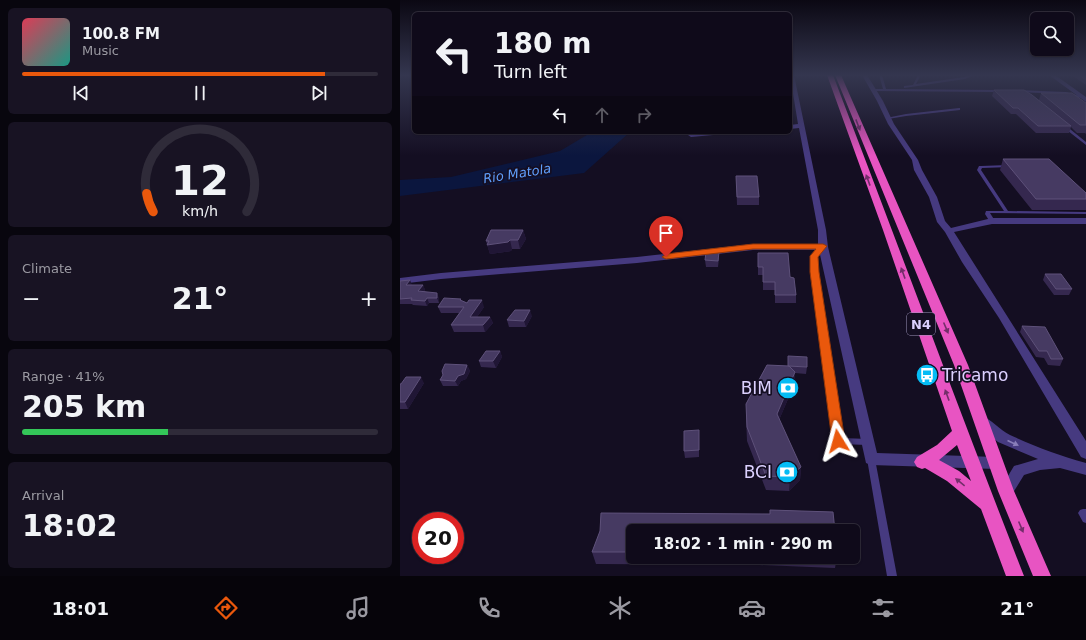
<!DOCTYPE html>
<html lang="en">
<head>
<meta charset="utf-8">
<style>
	:root { --surface:#0f0a1a; --page:#181323; --text:#f1f3f6; --muted:#9b9aa2; --line:#2f2b39; --accent:#ea580c }
	body { margin:0; font-family:"DejaVu Sans",sans-serif; background:var(--page); color:var(--text); height:100vh; display:flex; flex-direction:column; font-size:15px; white-space:nowrap }
	* { box-sizing:border-box; margin:0 }
	p { font-size:13px; color:var(--muted) }
	.icon { flex:none; width:22px; height:22px; fill:none; stroke:currentColor; stroke-width:2; stroke-linecap:round; stroke-linejoin:round }
	.map { position:relative; flex:1; overflow:hidden }
	.panel { display:flex; flex-direction:column; gap:8px; padding:8px; background:#08060e; width:400px }
	.panel>* { flex:none }
	.hud { position:absolute; left:12px; top:12px; width:380px; height:122px; border-radius:6px; box-shadow:0 1px 3px #0004,0 0 0 1px var(--line); background:#0f0a1a; color:var(--text); overflow:hidden }
	.tools { position:absolute; left:630px; top:12px; display:grid; gap:8px }
	.tools a { display:grid; place-items:center; width:44px; height:44px; border-radius:6px; background:var(--surface); box-shadow:0 1px 3px #0004,0 0 0 1px var(--line); font-size:20px }
	.speed { position:absolute; left:12px; top:512px; display:flex; gap:8px; font-size:20px; font-weight:700; text-align:center }
	.speed>* { display:grid; place-content:center; width:52px; height:52px; border-radius:50%; background:var(--surface); box-shadow:0 1px 3px #0004,0 0 0 1px var(--line); line-height:1 }
	.speed .limit { border:6px solid #d22; background:#fff; color:#111 }
	.pin { position:absolute; display:grid; place-items:center; width:34px; height:34px; color:#fff; margin:-41px -17px; border-radius:50% 50% 50% 0; rotate:-45deg; box-shadow:0 0 4px #0007 }
	.pin .icon { rotate:45deg }
	.me { position:absolute; width:44px; margin:-22px; rotate:352deg; stroke-linejoin:round; filter:drop-shadow(0 0 3px #0008) }
	.turn { display:flex; align-items:center; gap:14px; height:84px; padding:0 16px; font-size:18px }
	.turn .icon { width:52px; height:52px; stroke-width:2.5 }
	.turn b { display:block; font-size:28px; line-height:34px }
	.lanes { display:flex; align-items:center; height:38px; padding:0 16px; background:#0003; justify-content:center; gap:20px; direction:ltr }
	.lanes .off { opacity:.35 }
	.big { font-size:30px; font-weight:800; line-height:1.1 }
	.panel .widget { flex:1; display:flex; flex-direction:column; justify-content:center; gap:6px; min-width:0; padding:0 14px; border-radius:6px; background:var(--page) }
	.panel .dial { align-items:center; gap:0 }
	.dial svg { height:104px; overflow:visible; fill:none; stroke:var(--line); stroke-width:7; stroke-linecap:round; text-anchor:middle }
	.dial text { fill:var(--text); stroke:none }
	.song { display:flex; align-items:center; gap:12px }
	.cover { width:48px; height:48px; border-radius:6px; background:linear-gradient(135deg,hsl(350 70% 55%),hsl(170 70% 35%)) }
	.played { height:4px; border-radius:2px; background:linear-gradient(90deg,var(--accent) 85%,var(--line) 85%) }
	.keys { display:flex; justify-content:space-around; direction:ltr }
	.heat { display:flex; justify-content:space-between; align-items:center; font-size:22px; direction:ltr }
	.charge { height:6px; border-radius:3px; background:linear-gradient(90deg,#34c759 41%,var(--line) 0) }
	.trip { position:absolute; left:226px; top:524px; width:234px; height:40px; border-radius:6px; background:var(--surface); box-shadow:0 1px 3px #0004,0 0 0 1px var(--line); font-weight:800; line-height:40px; text-align:center }
	.menu { display:flex; height:64px; justify-content:space-around; align-items:center; background:#06040a; color:var(--muted) }
	.menu .icon { width:28px; height:28px }
	.menu .current { color:var(--accent) }
	.menu b { font-size:18px; color:var(--text) }
	main { display:flex; flex:1; min-height:0 }
	.map>svg:first-child { display:block }
</style>
</head>
<body>
<main>
<section class="panel">
<div class="widget">
<div class="song"><i class="cover"></i><div><b>100.8 FM</b><p>Music</p></div></div>
<div class="played"></div>
<div class="keys"><svg class="icon" aria-label="previous" viewBox="0 0 24 24"><path d="M18 5L8 12l10 7zM5 5v14"/></svg><svg class="icon" aria-label="pause" viewBox="0 0 24 24"><path d="M8 5v14M16 5v14"/></svg><svg class="icon" aria-label="next" viewBox="0 0 24 24"><path d="M6 5l10 7-10 7zM19 5v14"/></svg></div>
</div>
<div class="widget dial"><svg viewBox="0 0 100 80">
<path d="M14 69A42 42 0 1 1 86 69"/>
<path d="M14 69A42 42 0 0 1 9 55" stroke="#ea580c"/>
<text x="50" y="56" font-size="32" font-weight="700">12</text>
<text x="50" y="72" font-size="11">km/h</text>
</svg></div>
<div class="widget"><p>Climate</p>
<div class="heat"><a>−</a><b class="big">21°</b><a>+</a></div>
</div>
<div class="widget"><p>Range · 41%</p><b class="big">205 km</b><div class="charge"></div></div>
<div class="widget"><p>Arrival</p><b class="big">18:02</b></div>
</section>
<div class="map">
<svg width="686" height="576" viewBox="0 0 686 576">
	<rect width="100%" height="100%" fill="#140e22"/>
	<!-- water -->
	<path fill="#0b163e" d="M192 132H230L184 173 0 196V180L51 177 160 151Z"/>
	<g fill="none" stroke-linecap="round" stroke-linejoin="round">
		<!-- service -->
		<path fill="#463a80" fill-rule="evenodd" d="M479 75H482L486 89 601 90 603 91 601 92 471 91V89H483Z
			M518 75H521L516 84 564 77 569 75H574L565 79 504 88V86L513 85Z
			M618 90 666 92 683 97 681 98 666 94 617 92V90Z
			M559 108H560V110L506 116 488 119 486 118 506 114Z
			M663 125H665L686 142V145L663 127Z
			M608 165H610V167L582 168 581 170 608 211 686 212V214L590 213 595 221 594 222H590L585 214 586 211H604L577 170 579 166H581Z
			M423 245 426 247 417 256V272L442 438 468 439 471 440 472 442 471 444 468 445 438 444 435 443 434 441 411 272V256L421 246Z
			M471 455 474 456 475 459 497 576H487L467 459 468 456Z
			M683 509H686V523L683 522 678 513 680 510Z"/>
		<!-- minor -->
		<path fill="#463a80" fill-rule="evenodd" d="M390 75H394L426 230 428 247 477 453 596 457 601 459 603 463 601 467 596 469 471 465 466 463 419 250H353L237 263 41 279 0 284V278L41 273 237 257 353 244H418V230L399 128 390 129V125L398 124Z
			M462 75H467L483 101 494 124 518 160 522 170 537 197 545 221 551 228 592 218H686V224H592L554 232 686 441V459L681 457 599 318 562 262 545 232 537 222 529 197 514 170 512 160 488 124 477 101Z
			M649 75H655L686 97V102Z
			M303 132H327L324 134 291 137 288 135 291 133Z"/>
		<!-- tertiary -->
		<path fill="#463a80" fill-rule="evenodd" d="M581 416C592 419 599 430 610 435 634 446 660 456 686 463V475L660 468 640 470 624 475 611 496 606 498 601 496 599 491 614 466 638 459 598 442 576 425 574 421 576 417Z"/>
		<!-- trunk -->
		<path fill="#e854c2" fill-rule="evenodd" d="M427 75H433C497 242 559 410 624 576H606L581 509 547 481 525 468 522 469 517 467 514 462 517 457 537 445 552 431 483 230ZM557 445 571 481 559 471 539 460Z
			M435 75H441L568 365 614 491 651 576H633L598 491 554 365Z"/>
	</g>
	<!-- wall -->
	<path fill="#35284f" d="M686 75V85L673 76V75Z
		M594 90 639 100 641 93 686 103V134L685 133H677L671 127 669 133H636L616 114H611L592 96Z
		M603 159 686 193V210H632L600 170Z
		M336 176 359 197V205H337Z
		M123 230 126 239 120 249H112L111 251 90 254 86 241Z
		M358 253 390 277 396 295V303H375V290H363V275H358Z
		M319 258 318 267H306L305 260Z
		M645 274 672 289 669 295H654L643 280Z
		M0 281 12 285H23L25 290 24 291 39 298V303H29L27 306 13 305 12 304H0Z
		M61 300 67 303 84 307 77 317H90L93 323 85 332H54L51 325 59 313H41L38 307Z
		M132 316 126 327H109L107 320Z
		M622 326 663 359 660 366 648 365 644 358 636 357 620 332Z
		M100 351 102 357 96 368 81 367 79 361Z
		M67 365 70 371 66 379 61 381 58 386H43L40 380Z
		M367 365 407 367 406 374 395 373 394 385 379 420 401 467 400 480 389 491 366 490 347 441 346 417V404Z
		M24 383 8 409H0V384Z
		M299 430V457L285 458 284 451Z
		M370 510 433 512 435 531H233V557H437L435 568 359 565 196 564 192 552 200 531 201 513 370 514Z"/>
	<!-- shaded-wall -->
	<path fill="#201635" d="M123 230 126 239 120 249 118 240Z
		M110 240 112 249 111 251 90 254 87 245Z
		M10 280 12 285H6Z
		M23 285 25 290 20 296 18 291Z
		M37 293 39 298V303L37 298Z
		M27 298 29 303 27 306 25 301Z
		M82 300 84 307 72 324 70 317Z
		M130 310 132 316 126 327 124 321Z
		M90 317 93 323 85 332 83 325Z
		M100 351 102 357 96 368 93 361Z
		M67 365 70 371 66 379 61 381 58 386 55 381 58 376Z
		M395 372 394 385 376 427 377 414Z
		M21 377 24 383 8 409 5 402Z
		M401 467 400 480 389 491 390 477Z"/>
	<!-- building -->
	<path fill="#463a62" stroke="#5e517a" d="M679 75H686V80Z
		M594 90H624L632 95 671 126H638L618 108H613Z
		M641 93H672L686 103V125H680Z
		M603 159H649L686 193V199H636Z
		M336 176H357L359 197H337Z
		M91 230H123L118 240H110L108 242 87 245 89 241H86Z
		M306 252H319L318 261 305 260Z
		M358 253H388L390 277 394 278 396 295H375V282H363V267H358Z
		M645 274H661L672 289H656Z
		M10 280 6 285H23L18 291 37 293V298H27L25 301 11 300 12 298 0 299V281Z
		M44 298 61 299 60 300 67 303 69 300H82L70 317H90L83 325H51L64 307H38Z
		M115 310H130L124 321 107 320Z
		M622 326 645 327 663 359H651L647 351H639Z
		M86 351H100L93 361H79Z
		M388 356 407 357V367L388 366Z
		M45 364 67 365 64 374 58 376 55 381 40 380 43 375 42 371Z
		M367 365 389 366 395 372 377 414 401 467 390 477 366 476 347 427 346 404Z
		M6 377H21L5 402H0V384H1Z
		M299 430V450L284 451V431Z
		M370 510 433 512 435 531H233V552H192L200 531 201 513 370 514Z"/>
	<!-- one-way arrows -->
	<defs><path id="oneway-solid" d="M-6-.8H1V-3.2L6.5 0L1 3.2V.8H-6Z"/></defs>
	<g fill="#732e6a">
		<use href="#oneway-solid" transform="translate(458 125) rotate(69)"/>
		<use href="#oneway-solid" transform="translate(468 180) rotate(-110)"/>
		<use href="#oneway-solid" transform="translate(503 273) rotate(-110)"/>
		<use href="#oneway-solid" transform="translate(546 328) rotate(67)"/>
		<use href="#oneway-solid" transform="translate(547 395) rotate(-110)"/>
		<use href="#oneway-solid" transform="translate(560 482) rotate(-141)"/>
		<use href="#oneway-solid" transform="translate(621 527) rotate(67)"/>
	</g>
	<use fill="#897eb9" href="#oneway-solid" transform="translate(613 443) rotate(24)"/>
	<!-- sky -->
	<linearGradient id="sky" x2="0" y2="1"><stop stop-color="#0b0813"/><stop offset="0.48" stop-color="#34364f"/><stop offset="1" stop-color="#34364f" stop-opacity="0"/></linearGradient>
	<rect width="686" height="156" fill="url(#sky)"/>
	<!-- route -->
	<path fill="#ea580c" stroke="#983908" d="M353 244H423L427 246 418 257 419 272 445 441 443 444 438 446 434 444 432 441 410 272V256L416 249H353L266 259 262 257 266 254Z"/>
	<!-- icons -->
	<defs>
		<g id="bus-disc" transform="scale(1.15)"><circle r="9.5" fill="#05bcf5" stroke="#140e22"/><path d="M-5-6H5V4H4V6H2V4H-2V6H-4V4H-5ZM-3.5-4V0h7V-4ZM-3.5 1.2v1.5H-2V1.2ZM2 1.2v1.5H3.5V1.2Z" fill="#fff"/></g>
		<g id="bank-disc" transform="scale(1.15)"><circle r="9.5" fill="#05bcf5" stroke="#140e22"/><path d="M-6-4H6V4H-6ZM0-2.3a2.3 2.3 0 1 0 0 4.6a2.3 2.3 0 1 0 0-4.6Z" fill="#fff"/></g>
	</defs>
	<g fill-rule="evenodd">
		<use href="#bus-disc" x="527" y="375"/>
		<use href="#bank-disc" x="388" y="388"/>
		<use href="#bank-disc" x="387" y="472"/>
	</g>
	<g text-anchor="middle" stroke-width="3.5" stroke-linejoin="round" paint-order="stroke">
		<!-- far-water labels -->
		<g font-size="13" font-style="italic" fill="#609ffc" stroke="#140e22">
			<text transform="translate(117 173) rotate(-9)" y="5">Rio Matola</text>
		</g>
		<!-- shield labels -->
		<rect fill="#140e22" stroke="#9f96bc" stroke-width="1" x="507" y="313" width="28" height="22" rx="3"/>
		<g font-size="13" font-weight="bold" fill="#dbd0fe">
			<text x="521" y="329">N4</text>
		</g>
		<!-- near-poi labels -->
		<g font-size="17" fill="#dbd0fe" stroke="#140e22" text-anchor="end">
			<text x="542" y="381" text-anchor="start">Tricamo</text>
			<text x="372" y="394">BIM</text>
			<text x="372" y="478">BCI</text>
		</g>
	</g>
</svg>
<div class="tools">
<a><svg class="icon" aria-label="search" viewBox="0 0 24 24"><circle cx="10" cy="10" r="6"/><path d="M15 15l6 6"/></svg></a>
</div>
<div class="speed"><div class="limit">20</div></div>
<div class="pin" style="left:266px;top:257px;background:#d93025"><svg class="icon" aria-label="arrive" viewBox="0 0 24 24"><path d="M6 21V4h12l-3 4 3 4H6"/></svg></div>
<svg class="me" style="left:438px;top:441px" viewBox="-20 -20 40 40"><path d="M0-17L14 15 0 8-14 15z" fill="#ea580c" stroke="#fff" stroke-width="4"/></svg>
<div class="trip">18:02 · 1 min · 290 m</div>
<div class="hud">
<div class="turn"><svg class="icon" aria-label="left" viewBox="0 0 24 24"><path d="M17 20v-9H6M10 6l-5 5 5 5"/></svg><div><b>180 m</b>Turn left</div></div>
<div class="lanes"><svg class="icon" aria-label="left" viewBox="0 0 24 24"><path d="M17 20v-9H6M10 6l-5 5 5 5"/></svg><svg class="icon off" aria-label="ahead" viewBox="0 0 24 24"><path d="M12 20V5M6 11l6-6 6 6"/></svg><svg class="icon off" aria-label="right" viewBox="0 0 24 24"><path d="M7 20v-9h11M14 6l5 5-5 5"/></svg></div>
</div>
</div>
</main>
<nav class="menu">
<b>18:01</b>
<svg class="icon current" aria-label="directions" viewBox="0 0 24 24"><path d="M12 3l9 9-9 9-9-9zM9 14v-3h6M13 9l2 2-2 2"/></svg>
<svg class="icon" aria-label="music" viewBox="0 0 24 24"><path d="M9 18V5l10-2v13"/><circle cx="6" cy="18" r="3"/><circle cx="16" cy="16" r="3"/></svg>
<svg class="icon" aria-label="phone" viewBox="0 0 24 24"><path d="M5 4h4l2 5-3 2q2 4 5 5l2-3 5 2v4C11 20 4 13 5 4z"/></svg>
<svg class="icon" aria-label="climate" viewBox="0 0 24 24"><path d="M12 3v18M4 7l16 10M4 17L20 7"/></svg>
<svg class="icon" aria-label="car" viewBox="0 0 24 24"><path d="M5 17H2v-5l4-1 3-4h7l3 4 3 1v5h-3M9 17h6M6 11h13"/><circle cx="7" cy="17" r="2"/><circle cx="17" cy="17" r="2"/></svg>
<svg class="icon" aria-label="filters" viewBox="0 0 24 24"><path d="M4 7h16M4 17h16"/><circle cx="9" cy="7" r="2"/><circle cx="15" cy="17" r="2"/></svg>
<b>21°</b>
</nav>
</body>
</html>
